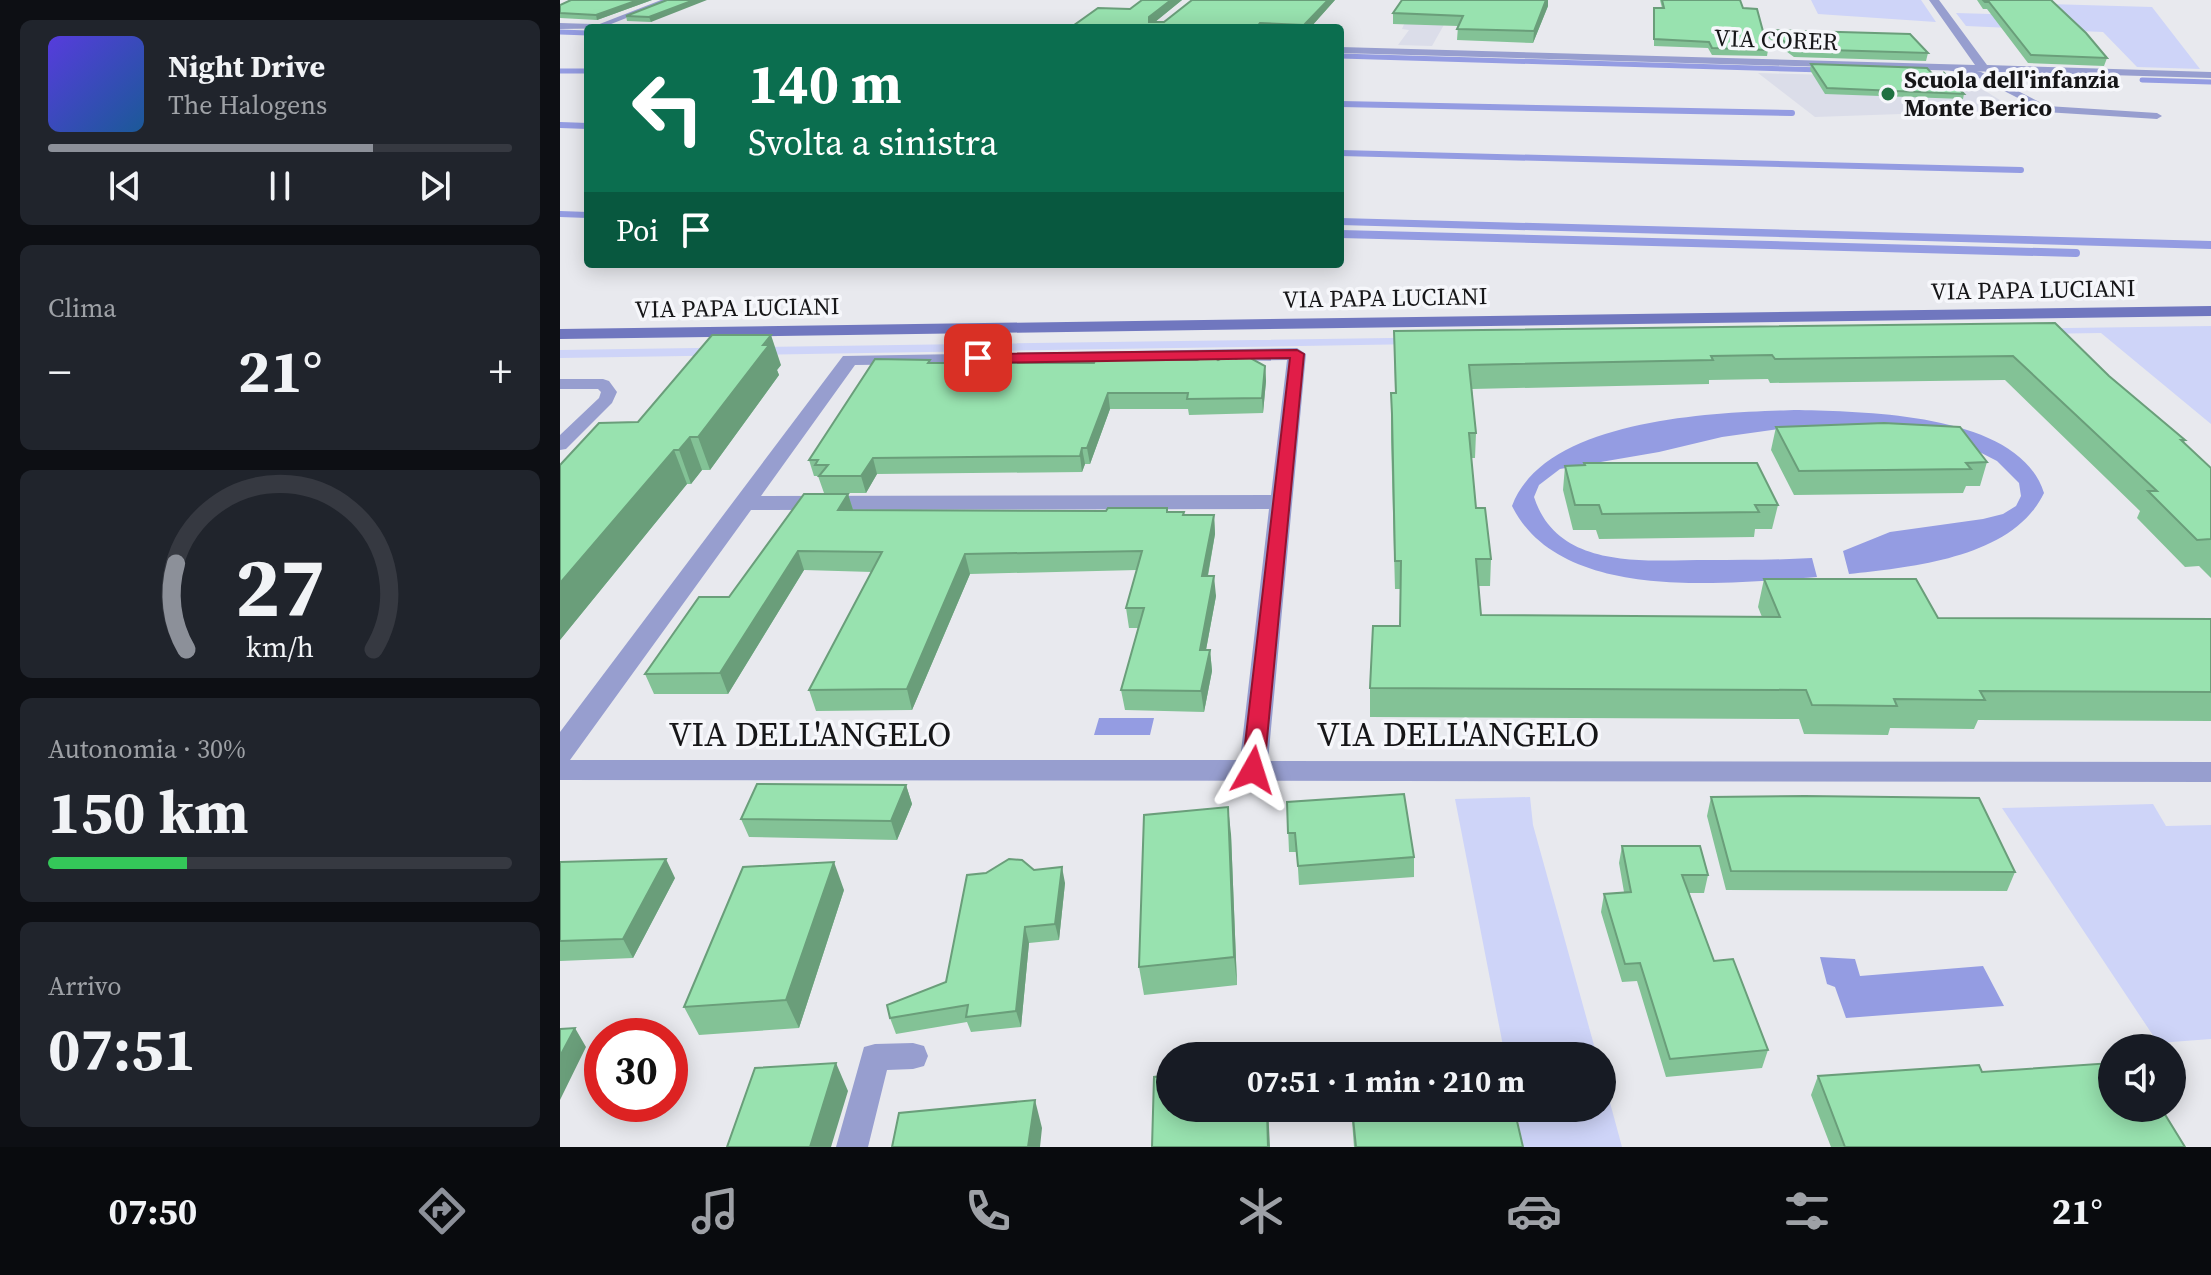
<!DOCTYPE html>
<html lang="it">
<head>
<meta charset="utf-8">
<style>
	:root { --surface:#171b24; --page:#20242c; --text:#f1f3f6; --muted:#9ea1a6; --line:#363941; --accent:#8c9099 }
	body { margin:0; font-family:"Source Serif 4",serif; background:var(--page); color:var(--text); height:100vh; display:flex; flex-direction:column; font-size:30px; white-space:nowrap }
	* { box-sizing:border-box; margin:0 }
	p { font-size:26px; color:var(--muted) }
	.icon { flex:none; width:44px; height:44px; fill:none; stroke:currentColor; stroke-width:2; stroke-linecap:round; stroke-linejoin:round }
	.map { position:relative; flex:1; overflow:hidden }
	.details { display:flex; flex-direction:column; gap:20px; padding:20px; background:#0d0f14; width:560px }
	.details>* { flex:none }
	.top-card { position:absolute; left:24px; top:24px; width:760px; height:244px; border-radius:8px; box-shadow:0 4px 20px #0003; background:#0b6e4f; color:#fff; overflow:hidden }
	.tools { position:absolute; left:1538px; top:1034px; display:grid; gap:16px }
	.tools a { display:grid; place-items:center; width:88px; height:88px; border-radius:50%; background:var(--surface); box-shadow:0 4px 20px #0003; font-size:40px }
	.speed { position:absolute; left:24px; top:1018px; display:flex; gap:16px; font-size:40px; font-weight:700; text-align:center }
	.speed>* { display:grid; place-content:center; width:104px; height:104px; border-radius:50%; background:var(--surface); box-shadow:0 4px 20px #0003; line-height:1 }
	.speed .limit { border:12px solid #d22; background:#fff; color:#111 }
	.pin { position:absolute; display:grid; place-items:center; width:68px; height:68px; color:#fff; margin:-34px; border-radius:16px; box-shadow:0 4px 12px #0006 }
	.me { position:absolute; width:88px; margin:-44px; rotate:6deg; stroke-linejoin:round; filter:drop-shadow(0 0 6px #0008) }
	.turn { display:flex; align-items:center; gap:28px; height:168px; padding:0 32px; font-size:36px }
	.turn .icon { width:104px; height:104px; stroke-width:2.5 }
	.turn b { display:block; font-size:56px; line-height:68px }
	.then { display:flex; align-items:center; height:76px; padding:0 32px; background:#0003; gap:16px; font-size:30px }
	.big { font-size:60px; font-weight:700; line-height:1.1 }
	.details .card { flex:1; display:flex; flex-direction:column; justify-content:center; gap:12px; min-width:0; padding:0 28px; border-radius:12px; background:var(--page) }
	.details .dial { align-items:center; gap:0 }
	.dial svg { height:208px; overflow:visible; fill:none; stroke:var(--line); stroke-width:7; stroke-linecap:round; text-anchor:middle }
	.dial text { fill:var(--text); stroke:none }
	.song { display:flex; align-items:center; gap:24px }
	.cover { width:96px; height:96px; border-radius:12px; background:linear-gradient(135deg,hsl(250 70% 55%),hsl(210 70% 35%)) }
	.played { height:8px; border-radius:4px; background:linear-gradient(90deg,var(--accent) 70%,var(--line) 70%) }
	.keys { display:flex; justify-content:space-around; direction:ltr }
	.heat { display:flex; justify-content:space-between; align-items:center; font-size:44px; direction:ltr }
	.charge { height:12px; border-radius:6px; background:linear-gradient(90deg,#34c759 30%,var(--line) 0) }
	.trip { position:absolute; left:596px; top:1042px; width:460px; height:80px; border-radius:40px; background:var(--surface); box-shadow:0 4px 20px #0003; font-weight:700; line-height:80px; text-align:center }
	.tab-bar { display:flex; height:128px; justify-content:space-around; align-items:center; background:#090b0e; color:var(--muted) }
	.tab-bar .icon { width:56px; height:56px }
	.tab-bar .on { color:var(--accent) }
	.tab-bar b { font-size:36px; color:var(--text) }
	main { display:flex; flex:1; min-height:0 }
	.map>svg:first-child { display:block }
</style>
</head>
<body>
<main>
<section class="details">
<div class="card">
<div class="song"><i class="cover"></i><div><b>Night Drive</b><p>The Halogens</p></div></div>
<div class="played"></div>
<div class="keys"><svg class="icon" aria-label="previous" viewBox="0 0 24 24"><path d="M18 5L8 12l10 7zM5 5v14"/></svg><svg class="icon" aria-label="pause" viewBox="0 0 24 24"><path d="M8 5v14M16 5v14"/></svg><svg class="icon" aria-label="next" viewBox="0 0 24 24"><path d="M6 5l10 7-10 7zM19 5v14"/></svg></div>
</div>
<div class="card"><p>Clima</p>
<div class="heat"><a>−</a><b class="big">21°</b><a>+</a></div>
</div>
<div class="card dial"><svg viewBox="0 0 100 80">
<path d="M14 69A42 42 0 1 1 86 69"/>
<path d="M14 69A42 42 0 0 1 10 36" stroke="#8c9099"/>
<text x="50" y="56" font-size="32" font-weight="700">27</text>
<text x="50" y="72" font-size="11">km/h</text>
</svg></div>
<div class="card"><p>Autonomia · 30%</p><b class="big">150 km</b><div class="charge"></div></div>
<div class="card"><p>Arrivo</p><b class="big">07:51</b></div>
</section>
<div class="map">
<svg width="1651" height="1147" viewBox="0 0 1651 1147">
	<rect width="100%" height="100%" fill="#e8e9ee"/>
	<!-- built -->
	<path fill="#dbdde9" d="M842 0H898L872 46 838 45 849 30 842 29 845 22H833Z
		M1198 73 1406 79 1456 110 1255 117Z"/>
	<!-- green -->
	<path fill="#ced4f8" d="M1251 0H1361L1376 22 1258 14Z
		M1488 4 1592 7 1640 69 1577 67 1543 32 1406 26 1396 13 1502 16Z
		M1651 326V424L1541 333 0 358V350Z
		M970 797 973 825 1037 1056H945L895 799Z
		M1593 804 1606 826 1651 825V1039L1598 1043 1442 808Z
		M1042 1073 1062 1147H963L956 1108H1042Z"/>
	<!-- water -->
	<path fill="#949ce2" d="M780 218 1651 241V249L780 225Z
		M1239 410C1308 412 1459 413 1484 493 1453 558 1352 567 1289 574L1283 551 1330 532 1423 519 1443 514 1456 506 1461 496 1459 483 1437 461 1400 442 1219 429 1162 437 1099 452 1000 469 979 485 974 497C998 571 1086 560 1148 560 1183 560 1218 560 1252 558L1257 577C1167 583 1001 604 952 506 985 417 1159 412 1239 410Z
		M539 718H594L590 735H534Z
		M1260 957 1295 959 1300 976 1423 966 1444 1006 1286 1018 1275 987 1267 984Z"/>
	<g fill="none" stroke-linecap="round" stroke-linejoin="round">
		<!-- stream-far2 -->
		<path stroke="#949ce2" stroke-width="5" d="M0 32 28 33
			M780 56 1264 70
			M0 71H28
			M1582 80 1651 82"/>
		<!-- stream-far1 -->
		<path stroke="#949ce2" stroke-width="6" d="M780 104 1232 113
			M0 125 28 126
			M780 153 1461 170
			M0 214 28 215"/>
		<!-- stream -->
		<path stroke="#949ce2" stroke-width="8" d="M780 234 1516 253"/>
		<!-- service -->
		<path fill="#979ecf" fill-rule="evenodd" d="M101 0H112L41 28 32 27Z
			M1391 65 1421 72 1487 106 1597 113 1602 116 1597 119 1485 112 1415 76 1388 70Z
			M0 379H43L49 381 57 392 52 403 6 449 0 450V435L39 398 41 392 38 389H0Z
			M353 1043 364 1046 368 1056 364 1066 353 1069 327 1070 308 1147H276L304 1047 315 1044Z"/>
		<!-- minor -->
		<path fill="#979ecf" fill-rule="evenodd" d="M1369 0H1379L1427 65 1651 72V78L780 53V47L1415 65Z
			M0 23 63 25 68 28 0 29Z
			M737 348 746 354 708 761 1651 762V782L0 780V732L283 356ZM727 360 711 495 201 496 295 365ZM709 509 680 760H10L191 510Z"/>
		<!-- secondary -->
		<path fill="#7077bf" fill-rule="evenodd" d="M1651 306V316L0 339V329Z"/>
	</g>
	<!-- wall -->
	<path fill="#83c296" d="M92 0 37 20 0 18V5Z
		M107 0 91 22 67 21 66 16Z
		M582 0H622L595 22H604L775 0 750 28H510L570 9Z
		M1100 0H1180L1183 8 1208 50 1207 56 1152 55 1148 48 1094 46V8H1102Z
		M1417 0H1491L1547 58 1544 66 1468 63 1427 9H1423Z
		M988 6 973 43 897 40 898 26 833 24V13Z
		M1208 30 1368 53 1366 61 1234 57 1207 37Z
		M1251 64 1375 77 1404 94 1403 99 1265 94 1250 70Z
		M1495 323 1549 376 1625 440 1624 443 1651 468V578L1639 566 1625 567 1577 518 1580 511 1445 380 1210 383 1208 379 1149 380V384L912 389 916 433 915 458H911L916 508 931 559 930 586H919L921 615 1202 617 1198 607 1204 579 1378 618 1651 619V721L1418 720 1414 729 1330 728 1328 735 1244 734 1239 719 810 717V688L840 626 841 589H835L831 439V393H835L834 331Z
		M676 359 705 366 706 381 703 413 629 415 628 409H550L530 464H525L522 472 317 474 306 493H264L258 476H254L249 460 370 360V363H534Z
		M221 365 217 370 219 375 150 470H142L131 484H127L0 640V465L78 422Z
		M1216 427 1427 462 1420 486H1406L1403 493 1234 495 1211 450Z
		M1024 463 1218 505 1212 529H1195L1194 537 1039 539 1036 530H1013L1003 490 1005 466 1024 465Z
		M288 494 293 510 546 511 607 508 608 512 624 515H654L655 534 648 576 656 596 646 650H650L652 671 644 712 565 710 561 690 579 628H569L566 608 577 570 410 574 352 710 256 711 249 690 312 572 244 570 168 694H94L85 674 169 597Z
		M346 785 352 804 337 840 189 837 181 819Z
		M1151 797 1455 872 1447 891 1166 890 1147 816Z
		M727 802 854 857V877L739 885 737 852H729Z
		M671 834 677 985 584 995 579 967Z
		M1062 846 1148 875 1144 893H1129L1154 961 1208 1050 1202 1068 1106 1077 1077 981 1062 982 1041 912 1044 894 1064 892 1059 863Z
		M0 862 115 878 73 958 0 961Z
		M474 870 505 883 499 940 469 943 461 1027 411 1032 407 1022 336 1034 330 1018 386 982 426 873Z
		M284 890 239 1028 139 1035 124 1007Z
		M1422 1072 1625 1147H1271L1251 1095 1258 1076Z
		M791 1108 963 1147H794Z"/>
	<!-- shaded-wall -->
	<path fill="#6a9e7a" d="M78 0H92L37 20 36 15Z
		M134 0H147L91 22 89 17Z
		M611 0H622L590 26V28L589 17Z
		M768 0H775L750 28H744V25Z
		M986 0H988V6L973 43 974 31Z
		M211 335 221 365 217 370 219 375 150 470 138 437Z
		M705 366 706 381 703 413 702 398Z
		M548 393 550 409 530 464 527 448Z
		M130 437 142 470 131 484 119 450Z
		M522 448 525 464 522 472 520 456Z
		M114 450 127 484 0 640V583Z
		M313 458 317 474 306 493 301 476Z
		M288 494 294 513 278 510Z
		M654 515 655 534 644 596 642 576Z
		M238 551 244 570 168 694 160 673Z
		M405 554 410 574 352 710 347 689Z
		M654 576 656 596 642 671 640 650Z
		M650 650 652 671 644 712 641 691Z
		M346 785 352 804 337 840 331 821Z
		M668 807 671 834 677 985 674 957Z
		M106 859 115 878 73 958 63 939Z
		M274 862 284 890 239 1028 226 1000Z
		M502 867 505 883 499 940 495 924Z
		M465 927 469 943 461 1027 456 1011Z
		M15 1028 26 1047 0 1100V1056Z
		M276 1063 288 1091 271 1147H250Z
		M475 1100 482 1128 480 1147H468Z
		M707 1108H708L710 1147H708Z"/>
	<!-- building -->
	<path fill="#98e2af" stroke="#6a9e7a" stroke-width="2" d="M11 0H78L36 15 0 13V5Z
		M107 0H134L89 17 66 16Z
		M582 0H611L589 17V22H604L632 0H768L744 25 700 23 696 28H510L538 8 570 9Z
		M842 0H986L974 31 897 29 903 16 833 13Z
		M1102 0H1180L1183 8 1197 9 1208 50 1152 48 1149 42 1094 39V8H1104Z
		M1423 0H1491L1526 33 1547 58 1471 55 1429 2H1425Z
		M1208 30 1350 34 1368 53 1235 49Z
		M1251 64 1367 68 1375 77 1383 76 1384 73 1404 94 1267 88Z
		M1495 323 1549 376 1625 440H1621L1651 468V539L1637 540 1588 491H1597L1453 356 1215 359 1212 355 1151 356 1153 360 909 365 916 433H909L916 508H925L931 559H916L921 615 1220 617 1204 579H1356L1378 618 1651 619V692L1420 691 1425 700 1334 699 1337 706 1252 705 1246 690 810 688 813 626H840L841 561H835L832 414 831 393H836L834 331Z
		M152 335H211L203 345H209L138 437H130L119 450H114L0 583V465L39 423 78 422Z
		M650 355 658 360 669 355 676 359 685 355 705 366 702 398 627 399 628 393H548L527 448H522L520 456 313 458 301 476H259L268 465H255L258 460H249L315 359 370 360 368 363H534L535 360H637Z
		M1324 423 1400 427 1427 462 1406 463 1411 469 1239 471 1216 427Z
		M1024 463H1197L1218 505H1195L1199 512 1042 514 1039 505H1015L1005 466 1025 465Z
		M244 494H288L278 510 546 511 548 508H607V512H624L623 515H654L642 576H654L640 650H650L641 691 561 690 584 608H566L582 551 405 554 347 689 249 690 322 552 238 551 160 673 85 674 139 597H169Z
		M197 784 346 785 331 821 181 819Z
		M844 794 854 857 738 866 735 833H728L727 802Z
		M1245 796 1419 798 1455 872 1171 871 1151 797Z
		M668 807 674 957 579 967 584 815Z
		M1062 846H1140L1148 875H1122L1154 961 1173 959 1208 1050 1110 1059 1080 963 1065 964 1044 894 1071 892Z
		M106 859 63 939 0 941V862Z
		M449 859 462 860 474 870 502 867 495 924 465 927 456 1011 406 1017 408 1005 330 1018 327 1005 386 982 407 875 426 873Z
		M274 862 226 1000 124 1007 183 867Z
		M15 1028 0 1056V1029Z
		M276 1063 250 1147H167L195 1068Z
		M1552 1063V1108H1601L1625 1147H1285L1258 1076 1419 1065 1422 1072Z
		M610 1075V1108H707L708 1147H592L594 1077Z
		M475 1100 468 1147H332L339 1113Z
		M792 1108H954L963 1147H796Z"/>
	<!-- route -->
	<path fill="#e11d48" stroke="#92132f" stroke-width="2" d="M737 350 744 354 704 770 701 776H686L682 770 730 358 418 363 411 358 418 354Z"/>
	<!-- markers -->
	<circle fill="#1f7041" stroke="#f6f7fb" stroke-width="3" cx="1328" cy="94" r="8"/>
	<g text-anchor="middle" stroke-width="7" stroke-linejoin="round" paint-order="stroke">
		<!-- far-street labels -->
		<g font-size="24" fill="#161618" stroke="#f6f7fb">
			<text transform="translate(1216 40) rotate(2)" y="8">VIA CORER</text>
			<text transform="translate(1473 290) rotate(-1)" y="8">VIA PAPA LUCIANI</text>
			<text transform="translate(825 298) rotate(-1)" y="8">VIA PAPA LUCIANI</text>
			<text transform="translate(177 308) rotate(-1)" y="8">VIA PAPA LUCIANI</text>
		</g>
		<!-- far-poi labels -->
		<g font-size="24" font-weight="bold" fill="#161618" stroke="#f6f7fb" text-anchor="start">
			<text x="1344" y="88">Scuola dell'infanzia<tspan x="1344" dy="28">Monte Berico</tspan></text>
		</g>
		<!-- near-street labels -->
		<g font-size="34" fill="#161618" stroke="#f6f7fb">
			<text x="250" y="746">VIA DELL'ANGELO</text>
			<text x="898" y="746">VIA DELL'ANGELO</text>
		</g>
	</g>
</svg>
<div class="tools">
<a><svg class="icon" aria-label="sound" viewBox="0 0 24 24"><path d="M4 9h4l5-4v14l-5-4H4zM17 9q2 3 0 6"/></svg></a>
</div>
<div class="speed"><div class="limit">30</div></div>
<div class="pin" style="left:418px;top:358px;background:#d93025"><svg class="icon" aria-label="arrive" viewBox="0 0 24 24"><path d="M6 21V4h12l-3 4 3 4H6"/></svg></div>
<svg class="me" style="left:693px;top:770px" viewBox="-20 -20 40 40"><path d="M0-17L14 15 0 8-14 15z" fill="#e11d48" stroke="#fff" stroke-width="4"/></svg>
<div class="trip">07:51 · 1 min · 210 m</div>
<div class="top-card">
<div class="turn"><svg class="icon" aria-label="left" viewBox="0 0 24 24"><path d="M17 20v-9H6M10 6l-5 5 5 5"/></svg><div><b>140 m</b>Svolta a sinistra</div></div>
<div class="then">Poi<svg class="icon" aria-label="arrive" viewBox="0 0 24 24"><path d="M6 21V4h12l-3 4 3 4H6"/></svg></div>
</div>
</div>
</main>
<nav class="tab-bar">
<b>07:50</b>
<svg class="icon on" aria-label="directions" viewBox="0 0 24 24"><path d="M12 3l9 9-9 9-9-9zM9 14v-3h6M13 9l2 2-2 2"/></svg>
<svg class="icon" aria-label="music" viewBox="0 0 24 24"><path d="M9 18V5l10-2v13"/><circle cx="6" cy="18" r="3"/><circle cx="16" cy="16" r="3"/></svg>
<svg class="icon" aria-label="phone" viewBox="0 0 24 24"><path d="M5 4h4l2 5-3 2q2 4 5 5l2-3 5 2v4C11 20 4 13 5 4z"/></svg>
<svg class="icon" aria-label="climate" viewBox="0 0 24 24"><path d="M12 3v18M4 7l16 10M4 17L20 7"/></svg>
<svg class="icon" aria-label="car" viewBox="0 0 24 24"><path d="M5 17H2v-5l4-1 3-4h7l3 4 3 1v5h-3M9 17h6M6 11h13"/><circle cx="7" cy="17" r="2"/><circle cx="17" cy="17" r="2"/></svg>
<svg class="icon" aria-label="filters" viewBox="0 0 24 24"><path d="M4 7h16M4 17h16"/><circle cx="9" cy="7" r="2"/><circle cx="15" cy="17" r="2"/></svg>
<b>21°</b>
</nav>
</body>
</html>
